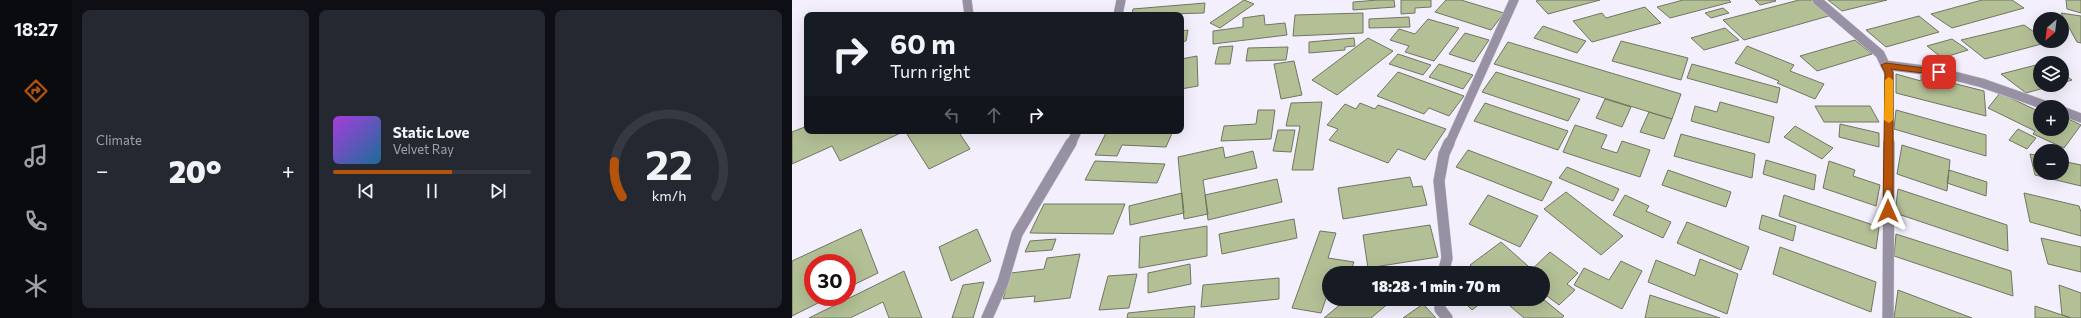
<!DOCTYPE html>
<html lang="en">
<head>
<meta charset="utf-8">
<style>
	:root { --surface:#171b24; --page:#242831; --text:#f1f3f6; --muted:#9ea1a6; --line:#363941; --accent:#b45309 }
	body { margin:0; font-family:Commissioner,sans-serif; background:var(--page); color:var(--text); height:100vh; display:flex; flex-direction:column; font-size:15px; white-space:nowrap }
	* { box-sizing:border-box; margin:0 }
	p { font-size:13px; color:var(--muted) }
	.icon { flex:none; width:22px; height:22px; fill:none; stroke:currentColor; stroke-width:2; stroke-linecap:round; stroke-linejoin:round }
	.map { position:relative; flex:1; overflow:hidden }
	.side { display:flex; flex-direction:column; gap:10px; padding:10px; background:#0d0f14; width:720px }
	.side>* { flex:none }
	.hud { position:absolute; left:12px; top:12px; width:380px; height:122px; border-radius:8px; box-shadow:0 4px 16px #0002; background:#171b24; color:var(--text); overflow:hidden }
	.needle { width:26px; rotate:208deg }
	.fabs { position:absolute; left:1241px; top:12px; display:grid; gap:8px }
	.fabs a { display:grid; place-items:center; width:36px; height:36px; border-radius:50%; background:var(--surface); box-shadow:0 4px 16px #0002; font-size:20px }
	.speed { position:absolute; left:12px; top:254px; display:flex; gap:8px; font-size:20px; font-weight:700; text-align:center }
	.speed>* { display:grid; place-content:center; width:52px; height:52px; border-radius:50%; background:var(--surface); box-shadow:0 4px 16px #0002; line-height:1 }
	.speed .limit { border:6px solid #d22; background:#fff; color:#111 }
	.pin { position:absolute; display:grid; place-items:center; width:34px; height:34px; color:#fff; margin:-17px; border-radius:8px; box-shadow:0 2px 6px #0006 }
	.me { position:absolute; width:44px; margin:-22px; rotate:0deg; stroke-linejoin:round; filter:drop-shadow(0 0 3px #0008) }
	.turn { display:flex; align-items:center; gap:14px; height:84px; padding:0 20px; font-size:18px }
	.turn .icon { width:52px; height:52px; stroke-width:2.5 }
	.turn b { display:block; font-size:28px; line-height:34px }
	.lanes { display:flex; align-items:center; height:38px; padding:0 20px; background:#0003; justify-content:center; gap:20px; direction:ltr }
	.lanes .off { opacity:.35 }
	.big { font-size:30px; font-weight:800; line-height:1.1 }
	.side .card { flex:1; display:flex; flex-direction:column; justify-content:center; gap:6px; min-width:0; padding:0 14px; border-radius:8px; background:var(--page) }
	.side .dial { align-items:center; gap:0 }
	.dial svg { height:104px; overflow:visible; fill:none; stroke:var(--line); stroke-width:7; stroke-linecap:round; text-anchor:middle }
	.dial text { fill:var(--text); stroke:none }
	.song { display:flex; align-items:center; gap:12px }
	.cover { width:48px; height:48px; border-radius:6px; background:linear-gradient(135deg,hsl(280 70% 55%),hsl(200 70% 35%)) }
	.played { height:4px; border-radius:2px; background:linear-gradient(90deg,var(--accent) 60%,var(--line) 60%) }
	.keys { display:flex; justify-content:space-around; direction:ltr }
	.heat { display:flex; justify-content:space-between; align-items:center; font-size:22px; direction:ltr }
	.side .tiles { flex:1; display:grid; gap:10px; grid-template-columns:repeat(3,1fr) }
	.trip { position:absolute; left:530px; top:266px; width:228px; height:40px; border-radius:20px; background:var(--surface); box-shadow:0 4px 16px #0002; font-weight:800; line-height:40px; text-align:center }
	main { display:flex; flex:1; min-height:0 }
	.tab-bar { display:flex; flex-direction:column; width:72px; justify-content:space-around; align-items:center; background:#090b0e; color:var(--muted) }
	.tab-bar .icon { width:28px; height:28px }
	.tab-bar .active { color:var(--accent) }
	.tab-bar b { font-size:18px; color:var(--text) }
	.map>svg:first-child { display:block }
</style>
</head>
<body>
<main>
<nav class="tab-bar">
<b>18:27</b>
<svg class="icon active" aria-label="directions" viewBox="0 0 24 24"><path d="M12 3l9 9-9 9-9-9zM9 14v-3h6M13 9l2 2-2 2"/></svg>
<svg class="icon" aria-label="music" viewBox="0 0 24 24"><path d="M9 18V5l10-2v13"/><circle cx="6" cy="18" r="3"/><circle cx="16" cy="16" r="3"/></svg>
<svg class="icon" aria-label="phone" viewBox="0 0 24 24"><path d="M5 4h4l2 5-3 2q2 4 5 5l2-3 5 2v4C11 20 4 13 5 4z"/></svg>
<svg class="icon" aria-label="climate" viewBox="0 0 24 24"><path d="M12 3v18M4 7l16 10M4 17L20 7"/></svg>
</nav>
<section class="side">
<div class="tiles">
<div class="card"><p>Climate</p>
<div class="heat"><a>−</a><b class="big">20°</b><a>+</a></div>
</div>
<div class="card">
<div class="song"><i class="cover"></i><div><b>Static Love</b><p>Velvet Ray</p></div></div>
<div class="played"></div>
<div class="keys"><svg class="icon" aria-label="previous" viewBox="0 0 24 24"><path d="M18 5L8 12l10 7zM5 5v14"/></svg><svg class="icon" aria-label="pause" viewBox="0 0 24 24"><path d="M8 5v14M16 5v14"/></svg><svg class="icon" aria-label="next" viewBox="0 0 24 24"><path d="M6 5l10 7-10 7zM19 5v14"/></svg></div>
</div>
<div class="card dial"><svg viewBox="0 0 100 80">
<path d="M14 69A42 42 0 1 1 86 69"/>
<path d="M14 69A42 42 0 0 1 8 42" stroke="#b45309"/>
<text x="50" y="56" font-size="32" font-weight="700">22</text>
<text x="50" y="72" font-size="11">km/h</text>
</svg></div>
</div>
</section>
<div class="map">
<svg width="1289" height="318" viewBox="0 0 1289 318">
	<rect width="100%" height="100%" fill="#f3effd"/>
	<!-- building -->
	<path fill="#b3bf95" stroke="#707661" d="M452 0 462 4 428 28 418 23Z
		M586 0H602L603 7 561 10V2Z
		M609 0H639V7L623 8V13L609 14Z
		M654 0H669L712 13 699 30 643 12Z
		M808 0 756 14 744 1 747 0Z
		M891 0H937L939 2 878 18 865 7Z
		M963 0H983L984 1 968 5Z
		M1007 0H1020L1040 15 952 40 931 20Z
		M1036 0H1095L1050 11Z
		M1190 0H1220L1232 8 1160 28 1139 14Z
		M1274 0H1289V13L1275 9Z
		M413 3 412 13 340 15 341 9Z
		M853 7 869 23 800 42 781 21 810 13 814 18Z
		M931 8 937 13 919 18 913 13Z
		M571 13V33L501 36 503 15Z
		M1269 13 1289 16V43L1285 42Z
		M472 15 473 25 493 23 495 35 421 44V31L451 27V18Z
		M1127 16 1147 32 1094 47 1074 30Z
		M617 17 618 27 577 28V19Z
		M636 19 667 28 642 61 613 52 617 46 598 40 607 29 623 34Z
		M1232 25 1248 36V41L1257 42 1193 59 1169 40Z
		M751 26 794 41 785 53 742 38Z
		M933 28 947 40 912 50 899 38Z
		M396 30 394 41 389 42V31Z
		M673 33 697 40 682 62 657 54Z
		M562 38 563 46 553 47V50L517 53V42Z
		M576 38 601 51 545 95 520 80Z
		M1160 39 1176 50 1150 58 1135 46Z
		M1063 40 1080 54 1025 71 1008 56Z
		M829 41 896 58 889 80 820 61Z
		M716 42 889 94 880 119 702 64Z
		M441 46 438 64H423L427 47Z
		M955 46 1002 65 998 71 1032 84 1023 99 985 83 987 81 943 63Z
		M496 47 494 60 454 61 456 48Z
		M606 54 639 65 631 75 597 64Z
		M405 56 406 86 389 89V59Z
		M502 61 510 95 489 99 482 64Z
		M647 64 681 75 671 89 637 77Z
		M900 64 988 88 985 103 895 78Z
		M1248 64V85H1263L1234 93 1209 74Z
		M606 72 672 96 657 116 637 108 632 114 585 96Z
		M704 72 788 99 776 121 690 92Z
		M1270 73 1280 80 1270 83Z
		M1104 74 1129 81V75L1192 91 1194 116 1104 93Z
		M1208 93 1248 112V129H1270V116L1289 125 1272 148 1241 134 1243 131 1196 108Z
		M813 99 839 107 830 127 804 118Z
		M530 102 521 170H500L508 126H494L499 103Z
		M928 102 982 117 977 143 899 121 903 106 925 112Z
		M568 103 583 109 586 105 654 129 633 160 606 149 596 163 537 140 546 129 535 125 553 104 564 109Z
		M693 103 776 131 766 150 682 121Z
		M1023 106H1078L1087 122H1032Z
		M466 110H483L479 139 429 141 432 126 464 124Z
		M1104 110 1194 135V156L1102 129Z
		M857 112 880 119 872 139 848 132Z
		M1048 124 1087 133V147L1047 137Z
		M783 125 815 135 809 148 825 153 830 141 858 150 848 177 771 152Z
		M15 126V131H166L178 149 137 169 113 131 48 161 40 146 0 164V132Z
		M1003 126 1041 148 1030 159 992 137Z
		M1226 129 1244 138 1235 149 1217 140Z
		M486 130H503L499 152 481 151Z
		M315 131H381L374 147 330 145 325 156 303 155Z
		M889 134 963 154 960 178 882 156Z
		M1110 145 1158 160 1155 191 1105 174Z
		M431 147 433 158 461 151 465 168 411 180 416 214 392 219 386 157Z
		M676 150 760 182 750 201 664 167Z
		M1238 154 1248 156V173H1270V161L1289 165V186L1243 175Z
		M974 160 1024 175 1022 190 971 174Z
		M303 161 373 164 365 183 293 180Z
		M1037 161 1063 170 1061 176 1088 185 1084 206 1031 188Z
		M775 167 827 189 821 201 767 178Z
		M876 170 939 192 934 207 870 185Z
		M1157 170 1195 182 1194 196 1155 183Z
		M618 177 621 187 630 186 635 205 551 219 546 188Z
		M485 179 490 202 416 220 413 195Z
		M1106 189 1215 225 1216 251 1103 213Z
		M774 192 831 236 809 255 752 209Z
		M390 193 392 213 338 225 337 206Z
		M1232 193 1287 206 1289 212V236L1238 222Z
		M696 195 746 216 728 247 677 224Z
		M833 195 857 206 854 211 879 222 871 238 821 215Z
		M992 195 1087 227 1084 249 987 216Z
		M252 204H333L321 234 238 233Z
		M970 215 1004 226 1001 241 967 229Z
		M502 219 505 238 430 254 427 234Z
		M895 222 957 247 949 270 885 243Z
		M638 225 646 257 576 268 571 235Z
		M415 226V256L347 268 348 237Z
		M69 229 86 273 55 288V263H21V297H38L0 316V261Z
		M185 229 199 261 159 281 147 247Z
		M528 231 544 233 536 258 562 262 558 273H537V290L529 313 500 308Z
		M1104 234 1219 271 1221 296 1102 256Z
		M1249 238 1289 247V272L1256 264Z
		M264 239 260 250 233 252 238 241Z
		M709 242 736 266 727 273H683L685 271 678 265Z
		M988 247 1084 282 1079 312 981 274Z
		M758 252 786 273 775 284 783 290 767 305 751 293V273H736Z
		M288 254 278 298 242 302 243 296 211 299 219 273 252 269 255 258Z
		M908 259 946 274 935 314 856 282 864 260 903 276Z
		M829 261 850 271 830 309 782 285 792 268 817 280Z
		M398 264 399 284 356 293V273Z
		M112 271 130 318H97L91 302 58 318H17Z
		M345 274 337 308 307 310 316 276Z
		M487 278V299L409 307 411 285Z
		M192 282 181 318H160L171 285Z
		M1267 285 1289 293V318H1279L1270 315Z
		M1106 290 1180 318H1102Z
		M858 295 928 318H853Z
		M555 299H595L598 302 579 318H532Z
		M669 299H694L680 310Z
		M712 299H751L772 316 770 318H732L711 300Z
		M631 304 644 318H611Z
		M403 306 402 318H335L336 313Z
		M1243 306 1279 318H1243Z"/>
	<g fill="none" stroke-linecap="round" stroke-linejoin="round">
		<!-- minor-far1 casing -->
		<g stroke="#cfcbd8" stroke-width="10">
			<path id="minor-far1" d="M175 0 177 15
				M1025 0 1088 54 1097 73V144
				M326 15 329 0
				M1093 65 1147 72 1190 83 1258 107
				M1270 111 1289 118
				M279 144 285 131
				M657 144 722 0"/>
		</g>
		<!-- minor casing -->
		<g stroke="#cfcbd8" stroke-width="12">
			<path id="minor" d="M651 273 655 258 647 181 652 154 657 143
				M648 299V309L655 318
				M195 318 211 282 225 234 279 143
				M1096 318 1097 143"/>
		</g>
		<!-- minor-far1 -->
		<use href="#minor-far1" stroke="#9791a3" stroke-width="9"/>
		<!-- minor -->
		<use href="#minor" stroke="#9791a3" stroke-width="11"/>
	</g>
	<!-- route -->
	<path fill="#b45309" stroke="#753606" d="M1094 63 1147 70 1151 72 1147 75 1099 69 1101 72V211L1096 214 1091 211 1093 72 1089 65Z"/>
	<!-- slow -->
	<path fill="#f59e0b" d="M1097 77 1101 80V120L1097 123 1092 120 1093 80Z"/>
</svg>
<div class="fabs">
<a><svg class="needle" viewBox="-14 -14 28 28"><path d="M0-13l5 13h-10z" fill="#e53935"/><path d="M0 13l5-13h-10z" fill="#9ea1a6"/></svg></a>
<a><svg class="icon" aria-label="layers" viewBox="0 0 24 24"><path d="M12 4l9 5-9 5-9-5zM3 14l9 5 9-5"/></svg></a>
<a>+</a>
<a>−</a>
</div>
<div class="speed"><div class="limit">30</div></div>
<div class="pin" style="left:1147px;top:72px;background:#d93025"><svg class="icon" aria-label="arrive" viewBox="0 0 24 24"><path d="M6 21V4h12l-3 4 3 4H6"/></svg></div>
<svg class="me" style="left:1096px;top:211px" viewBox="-20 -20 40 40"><path d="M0-17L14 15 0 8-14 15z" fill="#b45309" stroke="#fff" stroke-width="4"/></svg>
<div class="trip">18:28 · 1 min · 70 m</div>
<div class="hud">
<div class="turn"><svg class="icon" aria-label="right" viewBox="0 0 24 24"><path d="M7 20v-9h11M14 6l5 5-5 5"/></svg><div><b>60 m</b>Turn right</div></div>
<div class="lanes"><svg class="icon off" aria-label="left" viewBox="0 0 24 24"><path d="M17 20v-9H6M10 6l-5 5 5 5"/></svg><svg class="icon off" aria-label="ahead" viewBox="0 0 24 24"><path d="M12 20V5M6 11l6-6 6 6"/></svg><svg class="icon" aria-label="right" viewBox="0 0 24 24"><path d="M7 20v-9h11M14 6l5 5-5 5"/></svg></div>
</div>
</div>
</main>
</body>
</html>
